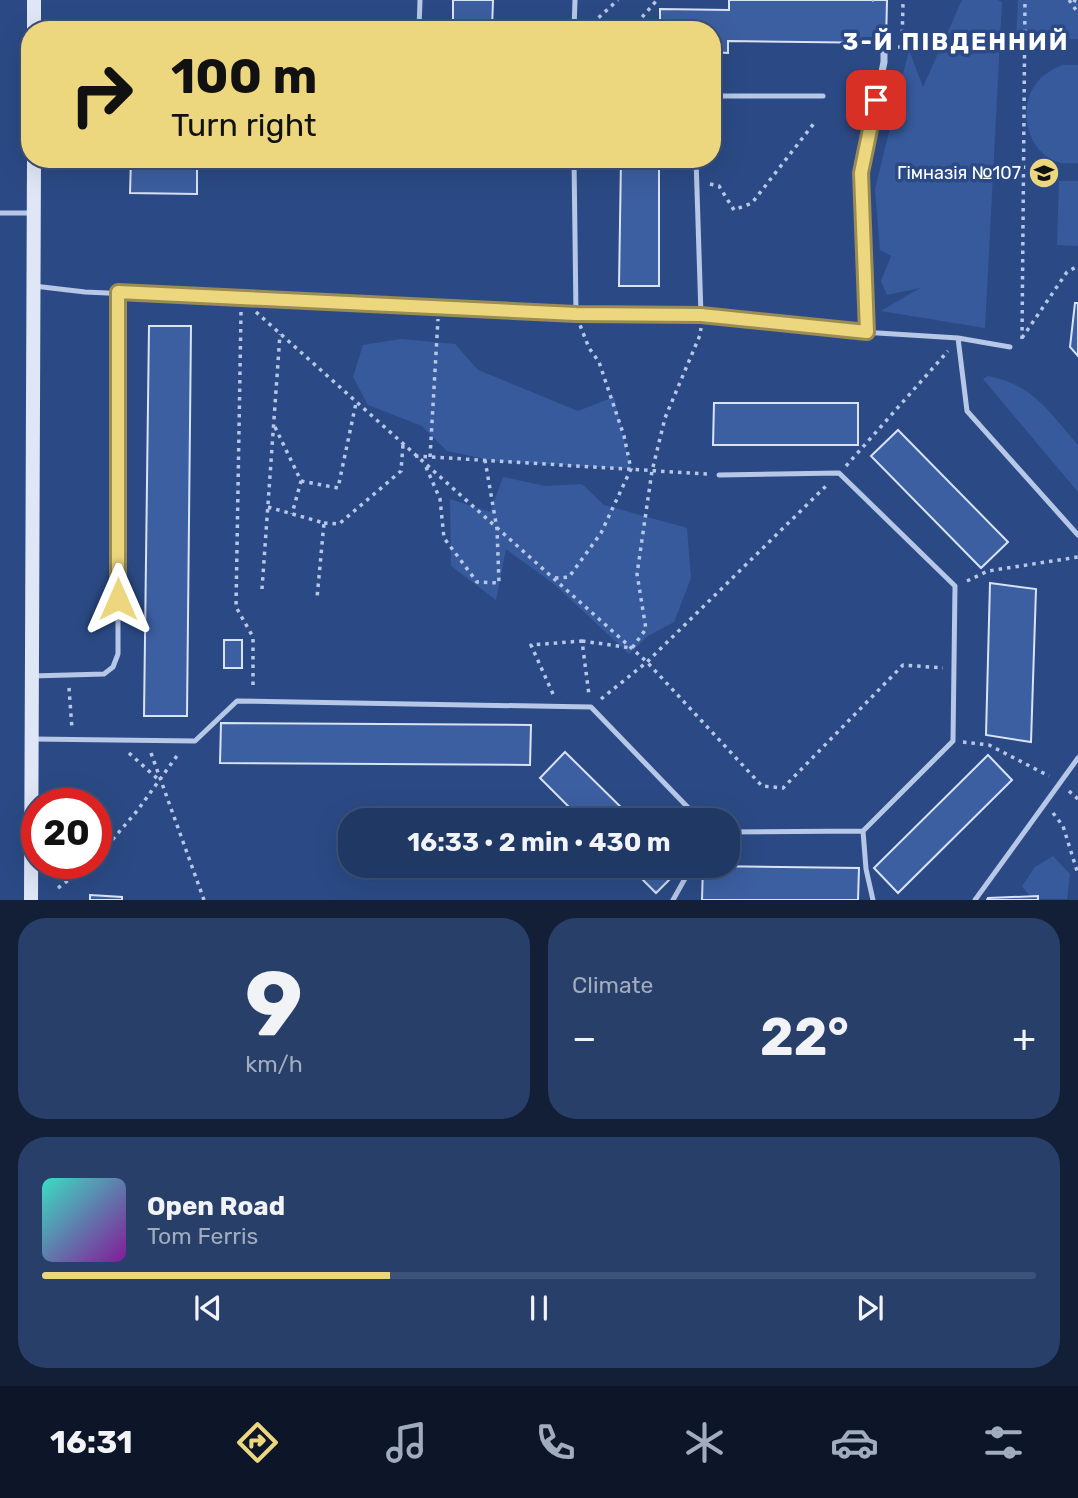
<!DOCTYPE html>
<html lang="en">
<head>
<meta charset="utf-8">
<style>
	:root { --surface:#203864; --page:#283f6a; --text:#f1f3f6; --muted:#a2acbf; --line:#3d5278; --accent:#edd77e }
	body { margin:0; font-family:Rubik,sans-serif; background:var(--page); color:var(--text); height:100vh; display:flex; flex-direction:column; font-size:26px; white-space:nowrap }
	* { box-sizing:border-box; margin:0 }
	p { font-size:23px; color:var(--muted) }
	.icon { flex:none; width:38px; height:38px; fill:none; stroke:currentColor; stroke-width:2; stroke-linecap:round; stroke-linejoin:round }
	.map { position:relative; height:900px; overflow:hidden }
	.details { display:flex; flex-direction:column; gap:18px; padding:18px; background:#121f37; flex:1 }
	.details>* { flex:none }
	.top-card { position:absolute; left:21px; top:21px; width:700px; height:147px; border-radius:28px; box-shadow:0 7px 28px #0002,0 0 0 2px var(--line); background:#edd77e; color:#111; overflow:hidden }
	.speed { position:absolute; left:21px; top:788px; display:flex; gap:14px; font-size:35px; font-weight:700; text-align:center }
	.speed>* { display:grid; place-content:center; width:91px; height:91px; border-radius:50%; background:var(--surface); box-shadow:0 7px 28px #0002,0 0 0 2px var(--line); line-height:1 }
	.speed .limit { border:10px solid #d22; background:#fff; color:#111 }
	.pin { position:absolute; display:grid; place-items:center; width:60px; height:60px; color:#fff; margin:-30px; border-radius:14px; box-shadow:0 4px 10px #0006 }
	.me { position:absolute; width:77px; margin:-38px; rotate:0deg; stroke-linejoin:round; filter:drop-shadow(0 0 5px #0008) }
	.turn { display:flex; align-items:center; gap:24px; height:147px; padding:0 35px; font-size:32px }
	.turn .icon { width:91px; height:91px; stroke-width:2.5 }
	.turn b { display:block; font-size:49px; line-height:60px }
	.big { font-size:52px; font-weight:700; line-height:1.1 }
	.details .widget { flex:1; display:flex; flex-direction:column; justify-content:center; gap:10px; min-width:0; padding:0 24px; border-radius:28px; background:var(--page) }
	.details .dial { align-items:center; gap:0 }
	.dial b { font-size:91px; line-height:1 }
	.song { display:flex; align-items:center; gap:21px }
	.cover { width:84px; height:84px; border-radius:10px; background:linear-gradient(135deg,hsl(170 70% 55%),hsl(290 70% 35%)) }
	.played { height:7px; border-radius:4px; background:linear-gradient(90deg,var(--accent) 35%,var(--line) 35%) }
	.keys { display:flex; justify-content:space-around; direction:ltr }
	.heat { display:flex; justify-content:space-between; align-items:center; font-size:38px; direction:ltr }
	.details .tiles { flex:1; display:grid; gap:18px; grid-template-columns:1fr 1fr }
	.widget:last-child { grid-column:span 2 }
	.trip { position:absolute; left:338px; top:808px; width:402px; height:70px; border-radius:28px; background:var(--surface); box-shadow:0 7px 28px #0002,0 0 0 2px var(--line); font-weight:700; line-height:70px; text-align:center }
	.tab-bar { display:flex; height:112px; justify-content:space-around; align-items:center; background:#0d1628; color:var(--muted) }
	.tab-bar .icon { width:49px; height:49px }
	.tab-bar .active { color:var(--accent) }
	.tab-bar b { font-size:32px; color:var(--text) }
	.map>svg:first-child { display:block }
</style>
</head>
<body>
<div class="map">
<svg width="1078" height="900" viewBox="0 0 1078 900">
	<rect width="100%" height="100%" fill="#2b4a85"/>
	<!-- green -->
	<path fill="#365a9c" d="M962 0H998L1002 2 985 328 881 311 920 288 887 295 881 281 891 256 880 250 875 189 909 50 923 87Z
		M1018 0H1078V39L1016 40Z
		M1062 65H1078V163C1073 163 1066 164 1061 163 1028 155 1017 111 1035 85 1042 75 1051 70 1062 65Z
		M1059 181H1078V246L1057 245Z
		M401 339 455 344 478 370 578 411 614 397 631 469 494 461 447 451 422 426 368 405 353 377 363 345Z
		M988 376C1034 385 1049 412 1078 445V492L983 379Z
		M503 477 545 486 582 484 604 505 687 528 691 578 674 622 648 636 629 654 555 585 506 549 496 600 451 566 450 499 490 512Z
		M1053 856 1070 874 1067 899H1032L1022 886 1035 867Z"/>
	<!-- building -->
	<path fill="#3c5fa1" stroke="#d9e3f6" stroke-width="2" d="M453 0H493L492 30H453Z
		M729 0H887L886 43 728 41V53L712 52V30H660V9L729 10Z
		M131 159H197V194L130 193Z
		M621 159H659V286H619Z
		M1075 303H1078V356L1070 347Z
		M149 326H191L187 716H144Z
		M714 403H858V445H713Z
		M898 430 1008 542 981 568 871 456Z
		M990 583 1036 589 1031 742 986 735Z
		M224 640H242V668H224Z
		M221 723 531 725 530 765 220 763Z
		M565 752 635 821H583L540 778Z
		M988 755 1012 780 898 893 874 868Z
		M629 866H681L682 867 656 893Z
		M703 866 859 868 858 900H702Z
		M90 895 122 897V900H90Z
		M1038 896V900H987L988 898Z"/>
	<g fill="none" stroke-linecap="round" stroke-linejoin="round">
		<!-- path -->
		<path stroke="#b6c7e7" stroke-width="3.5" stroke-dasharray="3.5 5" stroke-linecap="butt" d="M872 0H874
			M1069 0 1078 13
			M1073 0 1078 2
			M586 29 618 0
			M631 30 657 0
			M898 47H901L902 42 903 4 901 0
			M710 184 719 186 734 210 752 203 815 122
			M241 312 236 607 253 637V688
			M256 312 647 662 762 786 783 788 903 665 943 668
			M1022 338 1067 272 1078 266
			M1022 339 1025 0
			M275 427 301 481 292 514
			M415 456 707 474
			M430 457 438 319
			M846 466 948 351
			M426 467 440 499 444 538 477 582 499 583 497 529 485 460
			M301 481 338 488 356 403
			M268 507 324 523 317 598
			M324 523 339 524 401 471 403 445
			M555 578 569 577 601 533 631 469 624 436 599 362 589 348 580 325
			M967 581 988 571 1078 557
			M262 589 280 334
			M582 641 632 648 646 629 637 574 652 471 665 418 700 335 701 328
			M69 688 72 729
			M553 694 531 645 582 641 589 695
			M601 699 647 662 826 486
			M963 742 989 745 1049 776
			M129 753 160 781
			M151 753 204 900
			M1069 791 1078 799
			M1053 813 1063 826 1078 874
			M96 859 137 811 179 753
			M58 888 92 863"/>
		<!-- lane -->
		<path stroke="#b6c7e7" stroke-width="5" d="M419 30 420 0
			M574 30 575 0
			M712 96H823
			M574 159 576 314
			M696 159 701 315
			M0 213H32
			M34 286 85 292 576 314 701 315 846 331 958 338 1010 347
			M958 338 967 411 1078 535
			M719 475 839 473 955 586 953 741 863 831
			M32 676 104 674 113 667 118 654V292
			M33 739 195 741 237 701 591 707 701 821
			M728 832 863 831 866 869 873 900
			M673 900 692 866
			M975 900 1078 758"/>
		<!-- street -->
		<path stroke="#b6c7e7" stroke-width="7" d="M867 332 861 173 884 62V51"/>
		<!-- secondary -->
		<path stroke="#dfe7f7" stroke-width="14" d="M34 30V0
			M31 900 34 159"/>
	</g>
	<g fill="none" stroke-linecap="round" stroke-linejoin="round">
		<!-- route casing -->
		<g stroke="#9a8c52" stroke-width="18">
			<path id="route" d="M118 599V292L576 314 701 315 867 332 861 173 876 100"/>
		</g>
		<!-- route -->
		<use href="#route" stroke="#edd77e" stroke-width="12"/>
	</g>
	<!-- icons -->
	<defs>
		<g id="school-disc" transform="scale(1.575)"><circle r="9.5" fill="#edd77e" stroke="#2b4a85"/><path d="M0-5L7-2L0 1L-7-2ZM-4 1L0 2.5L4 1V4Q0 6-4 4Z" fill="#111"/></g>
	</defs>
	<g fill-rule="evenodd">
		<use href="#school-disc" x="1044" y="173"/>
	</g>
	<g text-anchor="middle" stroke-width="7" stroke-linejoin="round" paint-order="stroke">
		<!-- poi labels -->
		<g font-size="18" fill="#fff" stroke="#2b4a85" text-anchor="end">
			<text x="1021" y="179">Гімназія №107</text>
		</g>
		<!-- district labels -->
		<g font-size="24" font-weight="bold" letter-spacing="2" fill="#fff" stroke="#2b4a85">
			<text x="956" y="50">3-Й ПІВДЕННИЙ</text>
		</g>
	</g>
</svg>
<div class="speed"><div class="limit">20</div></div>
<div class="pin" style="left:876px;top:100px;background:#d93025"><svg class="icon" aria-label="arrive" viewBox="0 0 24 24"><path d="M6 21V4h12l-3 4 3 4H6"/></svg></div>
<svg class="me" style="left:118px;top:599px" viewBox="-20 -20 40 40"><path d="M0-17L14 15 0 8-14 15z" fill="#edd77e" stroke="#fff" stroke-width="4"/></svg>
<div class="trip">16:33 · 2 min · 430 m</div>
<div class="top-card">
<div class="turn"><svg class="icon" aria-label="right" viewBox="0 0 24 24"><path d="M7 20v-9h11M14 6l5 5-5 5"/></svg><div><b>100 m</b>Turn right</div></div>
</div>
</div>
<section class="details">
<div class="tiles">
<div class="widget dial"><b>9</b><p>km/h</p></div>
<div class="widget"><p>Climate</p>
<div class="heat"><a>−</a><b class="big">22°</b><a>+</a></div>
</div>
<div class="widget">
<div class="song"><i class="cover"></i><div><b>Open Road</b><p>Tom Ferris</p></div></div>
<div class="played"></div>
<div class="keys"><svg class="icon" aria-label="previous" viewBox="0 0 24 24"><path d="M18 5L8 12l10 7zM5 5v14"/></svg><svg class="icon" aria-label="pause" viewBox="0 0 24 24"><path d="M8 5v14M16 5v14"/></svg><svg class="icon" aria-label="next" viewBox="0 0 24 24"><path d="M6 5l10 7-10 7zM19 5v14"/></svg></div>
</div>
</div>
</section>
<nav class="tab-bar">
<b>16:31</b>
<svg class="icon active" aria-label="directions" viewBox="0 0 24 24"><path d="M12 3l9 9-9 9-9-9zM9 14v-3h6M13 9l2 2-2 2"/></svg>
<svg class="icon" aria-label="music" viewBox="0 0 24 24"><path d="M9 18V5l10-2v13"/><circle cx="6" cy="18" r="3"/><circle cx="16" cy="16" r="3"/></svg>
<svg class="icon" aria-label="phone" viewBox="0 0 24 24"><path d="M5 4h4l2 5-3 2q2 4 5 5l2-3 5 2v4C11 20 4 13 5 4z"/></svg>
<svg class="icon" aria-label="climate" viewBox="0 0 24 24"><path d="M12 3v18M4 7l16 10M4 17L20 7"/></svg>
<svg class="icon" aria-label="car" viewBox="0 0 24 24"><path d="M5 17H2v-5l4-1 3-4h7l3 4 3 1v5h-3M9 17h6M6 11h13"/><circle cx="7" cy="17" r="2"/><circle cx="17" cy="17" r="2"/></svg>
<svg class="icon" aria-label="filters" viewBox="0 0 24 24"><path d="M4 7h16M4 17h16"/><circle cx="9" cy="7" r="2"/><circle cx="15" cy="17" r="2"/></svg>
</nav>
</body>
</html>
